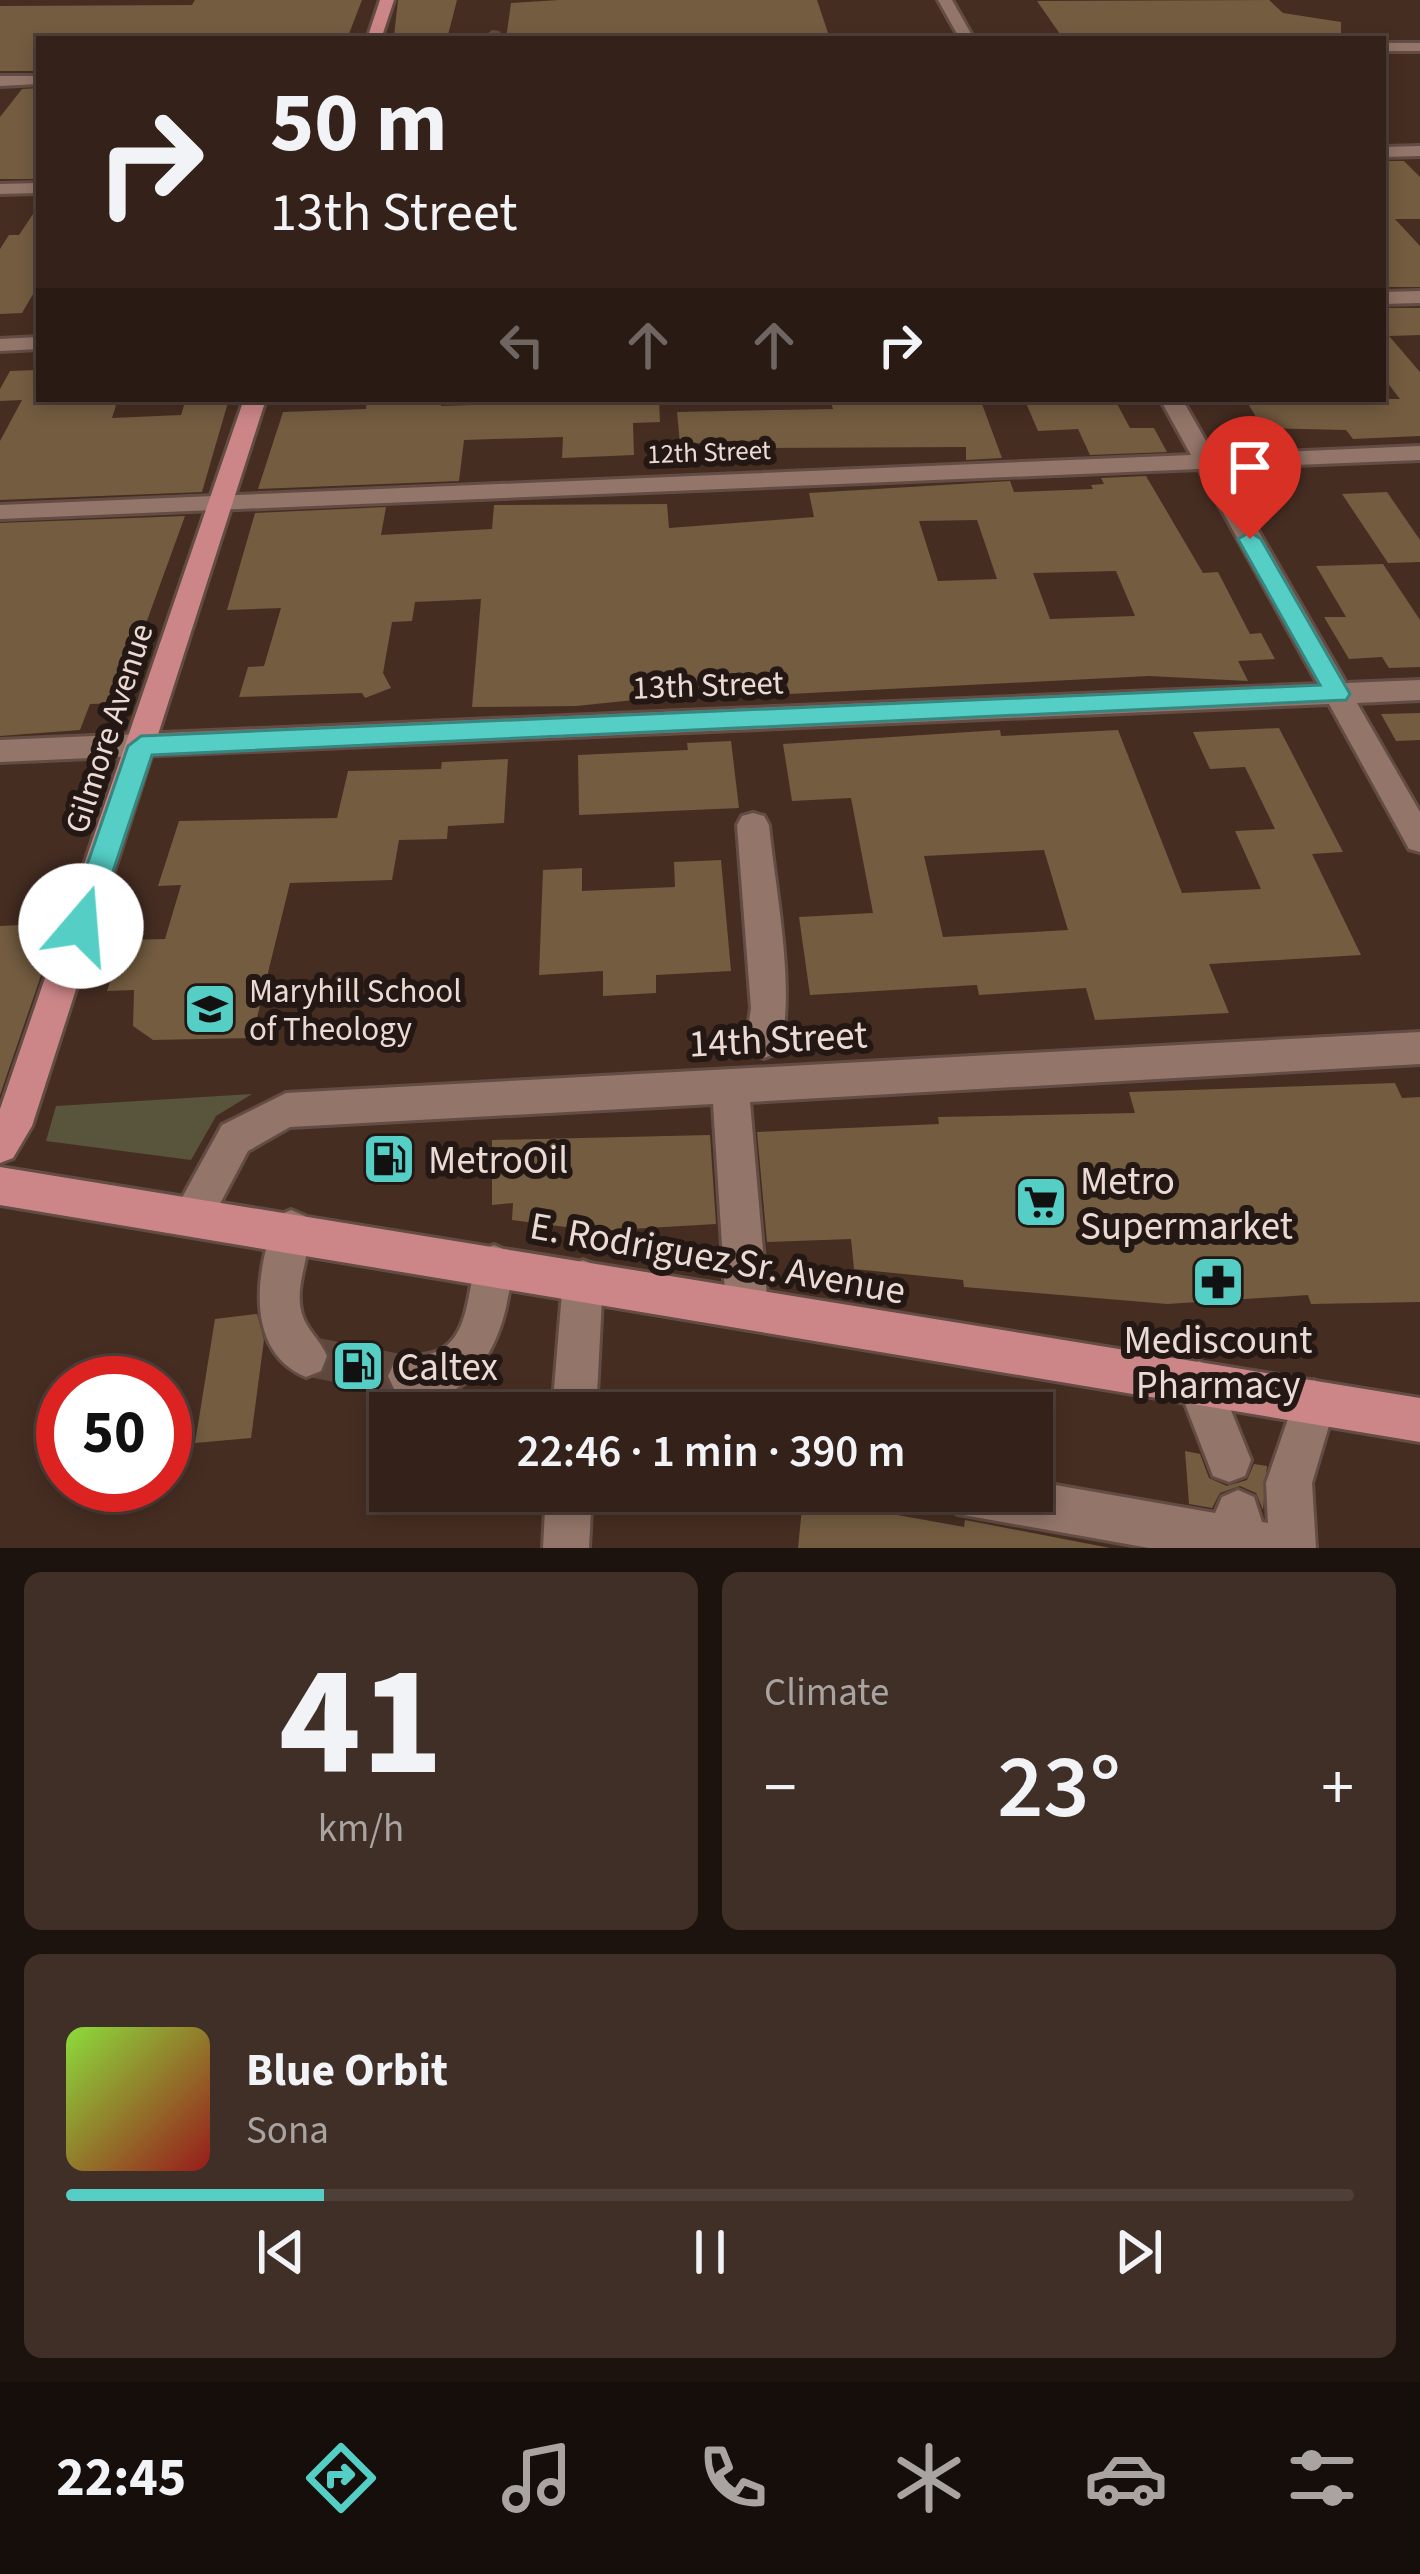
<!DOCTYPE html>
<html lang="en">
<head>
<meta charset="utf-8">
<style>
	:root { --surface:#34221a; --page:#3f2f27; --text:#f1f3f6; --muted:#a9a4a2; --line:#4e3f39; --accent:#55cec5 }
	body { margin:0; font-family:"Source Sans 3",sans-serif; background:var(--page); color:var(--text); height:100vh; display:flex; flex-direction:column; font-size:45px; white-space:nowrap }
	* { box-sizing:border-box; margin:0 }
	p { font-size:39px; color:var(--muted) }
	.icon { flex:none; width:66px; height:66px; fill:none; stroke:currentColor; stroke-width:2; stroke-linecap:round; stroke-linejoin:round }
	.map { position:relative; height:1548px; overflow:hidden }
	.details { display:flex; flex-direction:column; gap:24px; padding:24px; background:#1d130e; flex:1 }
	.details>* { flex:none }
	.banner { position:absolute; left:36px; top:36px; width:1350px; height:366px; border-radius:0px; box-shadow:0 6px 18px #0003,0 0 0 3px var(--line); background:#34221a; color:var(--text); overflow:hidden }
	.speed { position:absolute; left:36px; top:1356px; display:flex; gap:24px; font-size:60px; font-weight:700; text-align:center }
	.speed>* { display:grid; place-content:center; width:156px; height:156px; border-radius:50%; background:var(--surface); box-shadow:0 6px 18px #0003,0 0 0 3px var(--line); line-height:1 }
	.speed .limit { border:18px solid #d22; background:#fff; color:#111 }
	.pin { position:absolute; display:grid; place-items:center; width:102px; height:102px; color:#fff; margin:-123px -51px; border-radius:50% 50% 50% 0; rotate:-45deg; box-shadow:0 0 12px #0007 }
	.pin .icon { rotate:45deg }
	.me { position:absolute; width:132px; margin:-66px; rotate:18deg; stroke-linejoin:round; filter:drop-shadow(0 0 9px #0008) }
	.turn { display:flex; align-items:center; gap:42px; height:252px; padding:0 36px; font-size:54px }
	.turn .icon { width:156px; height:156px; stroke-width:2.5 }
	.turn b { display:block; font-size:84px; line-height:102px }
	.lanes { display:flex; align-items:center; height:114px; padding:0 36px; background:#0003; justify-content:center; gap:60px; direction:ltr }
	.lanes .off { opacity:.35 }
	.big { font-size:90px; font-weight:600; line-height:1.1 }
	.details .widget { flex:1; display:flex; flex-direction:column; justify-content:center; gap:18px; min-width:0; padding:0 42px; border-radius:18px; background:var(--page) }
	.details .dial { align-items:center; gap:0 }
	.dial b { font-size:156px; line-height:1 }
	.song { display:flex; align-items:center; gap:36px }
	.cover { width:144px; height:144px; border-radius:18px; background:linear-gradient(135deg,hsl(90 70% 55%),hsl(0 70% 35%)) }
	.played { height:12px; border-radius:6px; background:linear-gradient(90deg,var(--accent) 20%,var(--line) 20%) }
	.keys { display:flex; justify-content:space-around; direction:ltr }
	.heat { display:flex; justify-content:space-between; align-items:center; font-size:66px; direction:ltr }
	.details .tiles { flex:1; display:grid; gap:24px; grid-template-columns:1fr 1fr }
	.widget:last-child { grid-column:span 2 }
	.trip { position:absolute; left:369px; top:1392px; width:684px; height:120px; border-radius:0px; background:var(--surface); box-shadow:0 6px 18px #0003,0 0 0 3px var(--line); font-weight:600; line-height:120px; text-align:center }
	.tab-bar { display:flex; height:192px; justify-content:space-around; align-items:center; background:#150e0a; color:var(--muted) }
	.tab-bar .icon { width:84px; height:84px }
	.tab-bar .selected { color:var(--accent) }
	.tab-bar b { font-size:54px; color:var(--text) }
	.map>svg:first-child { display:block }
</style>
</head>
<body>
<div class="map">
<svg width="1420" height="1548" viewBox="0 0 1420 1548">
	<rect width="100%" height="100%" fill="#462d22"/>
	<!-- green -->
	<path fill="#59553c" d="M252 1094 216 1116 191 1160 46 1141 56 1106Z"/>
	<!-- building -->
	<path fill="#735c40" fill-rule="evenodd" d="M195 0H362L347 39H170L173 35 39 39V71H0V6L192 5Z
		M398 0H457L447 39 394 36Z
		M559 0H817L830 39H506L511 3Z
		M1269 0 1283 13 1341 22V35L1096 39 1091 33 1060 34 1037 1Z
		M39 88V179H0V117L22 89Z
		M1383 161H1404L1420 177V219H1395L1420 246V287H1383Z
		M39 205V284L22 313 0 314V249L9 235H19Z
		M1383 308H1420V335L1389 336 1420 372V436L1353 439 1346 430 1263 428 1245 399H1400L1383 377Z
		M39 370V399H118L112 418 181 415 186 399H229L202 492 0 500V441L22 400 0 401V389L10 371Z
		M367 399H442L441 406 659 399 660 422 633 423 634 455 562 458 563 437 464 440 459 481 258 489 283 412 366 409Z
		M830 399H976L982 404 1002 458 966 460V447L763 448 761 441 680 444 677 412 833 409Z
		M1115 400 1130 428H1154L1167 452 1090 455 1078 429 1038 431 1026 403Z
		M1146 476 1203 573 1218 572 1250 634 1261 633 1275 659 1238 661 1248 681 1149 676 789 694 786 678 681 683 683 695 576 706 472 707 481 599 415 602 412 621 392 622 383 673 391 688 365 698 362 693 239 697 248 667 264 666 281 608 227 610 255 513 386 507 381 535 492 529 494 505 667 504 669 528 814 517 809 493 1010 481 1014 492 1093 489 1091 485 1104 484 1101 478ZM977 520 997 579 938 581 919 521ZM1116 571 1135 616 1050 619 1033 573Z
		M1387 492 1420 540V562L1388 563 1342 494Z
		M185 516 117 703 90 704 80 730 0 736V523Z
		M1383 564 1420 620V667L1389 668 1382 657 1349 659 1324 617H1346L1316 566Z
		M1420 713V740L1396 741 1381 714Z
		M1279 728 1343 852 1312 854 1361 955 1209 964 1229 1013 1095 1020 1086 988 979 995 977 985 810 995 799 917 873 913 851 798 792 801 783 744 1000 730 1001 736 1118 730 1182 893 1261 889 1235 831 1275 829 1245 767 1210 769 1193 732ZM1044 850 1068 930 943 937 924 856Z
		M731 741 739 808 579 815 578 755 688 750 687 743Z
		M508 759 504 823 448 826 447 839 399 840 392 880 290 883 252 1038 153 1040 133 1026 134 990 107 991 123 940 165 939 181 885 158 886 179 821 337 818 348 771 441 769 442 762Z
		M721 860 731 971 656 975V993L603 996V971L539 975 543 870 582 868V891L675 887 674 862Z
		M59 923 0 1095V926Z
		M1395 1083 1402 1098 1420 1097V1302L1311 1304 1308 1295 1167 1304 964 1287 963 1280 854 1269 851 1239 767 1242 757 1132 939 1124 938 1117 1135 1113 1129 1092Z
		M710 1135 716 1224 596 1231 512 1220 513 1203 492 1205V1140Z
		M257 1314 264 1340 251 1438 195 1443 215 1319Z
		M1185 1451 1200 1454 1209 1478 1227 1486 1247 1480 1254 1464 1267 1466 1263 1510 1256 1493 1240 1486 1220 1493 1212 1508 1189 1504Z
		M803 1498 964 1527 965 1520 1110 1548H798Z"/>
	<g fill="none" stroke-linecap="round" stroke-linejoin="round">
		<!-- minor-tunnel -->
		<path stroke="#5f473d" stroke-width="40" stroke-dasharray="40 21" stroke-linecap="butt" d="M306 1356 410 1376"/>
		<!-- minor casing -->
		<g stroke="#624c43" stroke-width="6">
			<path id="minor" d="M938 0H952L974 39H960Z
				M493 33 498 34 500 39H486Z
				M1383 43H1420V51H1383Z
				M0 76H39V84L0 86Z
				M1420 146V156L1383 157V147Z
				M39 183V193L0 194V184Z
				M1420 291V303L1383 304V292Z
				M39 337V349L0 351V339Z
				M1160 399H1182L1214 455 1420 446V460L1222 468 1346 683 1420 680V700L1357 703 1420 812V852L1409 849 1329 704 0 762V740L1318 684 1199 469 0 519V505L1191 455Z
				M753 813 764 816 769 825C774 881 799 1005 777 1053L764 1058 751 1053 746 1042 751 1008 737 825 742 816Z
				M1420 1032V1064L750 1102 768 1308 762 1323 747 1329 732 1323 726 1308 713 1104 290 1127 248 1151 207 1228 193 1234 179 1228 173 1214 222 1125 286 1093Z
				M291 1210 305 1216C318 1247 292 1281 302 1314 306 1329 321 1341 327 1356L321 1371 306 1377C243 1351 256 1267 277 1216Z
				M494 1245 508 1251C515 1267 512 1280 508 1297 499 1352 461 1419 395 1391L388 1376 395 1361C410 1355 429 1357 442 1349 472 1331 467 1280 480 1251Z
				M583 1260 597 1266 603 1280 596 1413H552L563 1280 569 1266Z
				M1199 1361 1214 1368 1251 1460 1245 1476 1229 1482 1213 1476 1177 1383 1184 1368Z
				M1314 1380 1329 1387 1336 1402 1312 1483 1316 1548H1149L958 1514 942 1507 935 1491H1032V1481L1215 1513 1222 1497 1238 1490 1254 1497 1262 1522 1268 1523 1266 1483 1299 1387Z
				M546 1491H592L589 1548H543Z"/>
		</g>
		<!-- major casing -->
		<g stroke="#624c43" stroke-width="6">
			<path id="major" d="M380 0H394L381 39H367Z
				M244 399H266L32 1126 13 1158 0 1163V1109Z
				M0 1167 1420 1398V1442L0 1205Z"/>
		</g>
		<!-- minor -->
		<use href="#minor" fill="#937569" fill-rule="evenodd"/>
		<!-- major -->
		<use href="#major" fill="#cc8688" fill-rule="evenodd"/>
	</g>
	<!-- route -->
	<path fill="#55cec5" stroke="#378680" stroke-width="3" d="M1250 532 1261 539 1350 694 1346 700 152 755 92 934H71L66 926 128 746 141 736 1320 685 1238 539Z"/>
	<!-- icons -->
	<defs>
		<g id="university-square" transform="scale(2.7)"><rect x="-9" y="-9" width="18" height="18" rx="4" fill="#55cec5" stroke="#241814"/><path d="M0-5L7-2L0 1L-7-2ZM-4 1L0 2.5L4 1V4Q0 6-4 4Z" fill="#111"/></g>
		<g id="fuel-square" transform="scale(2.7)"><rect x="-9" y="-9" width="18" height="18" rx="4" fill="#55cec5" stroke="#241814"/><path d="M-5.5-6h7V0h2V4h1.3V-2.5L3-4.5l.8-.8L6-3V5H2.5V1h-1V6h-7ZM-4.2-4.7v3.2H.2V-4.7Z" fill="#111"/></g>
		<g id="supermarket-square" transform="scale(2.7)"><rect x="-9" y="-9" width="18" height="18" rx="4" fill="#55cec5" stroke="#241814"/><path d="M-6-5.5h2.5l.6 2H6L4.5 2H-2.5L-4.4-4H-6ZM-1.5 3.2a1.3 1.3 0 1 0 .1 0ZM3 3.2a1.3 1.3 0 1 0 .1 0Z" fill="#111"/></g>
		<g id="pharmacy-square" transform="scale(2.7)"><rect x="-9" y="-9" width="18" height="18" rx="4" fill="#55cec5" stroke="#241814"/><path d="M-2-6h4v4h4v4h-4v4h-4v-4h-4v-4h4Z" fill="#111"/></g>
	</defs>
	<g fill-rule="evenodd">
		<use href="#university-square" x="210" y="1009"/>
		<use href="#fuel-square" x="389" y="1159"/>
		<use href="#supermarket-square" x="1041" y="1202"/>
		<use href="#pharmacy-square" x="1218" y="1282"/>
		<use href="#fuel-square" x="358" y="1366"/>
	</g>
	<g text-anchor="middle" stroke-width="12" stroke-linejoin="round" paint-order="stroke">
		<!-- far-street labels -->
		<g font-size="27" fill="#ecdbd4" stroke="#241814">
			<text transform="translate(709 452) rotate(-2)" y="9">12th Street</text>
		</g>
		<!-- street labels -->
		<g font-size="33" fill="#ecdbd4" stroke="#241814">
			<text transform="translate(708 684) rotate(-2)" y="12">13th Street</text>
			<text transform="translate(108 728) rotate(-72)" y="12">Gilmore Avenue</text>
		</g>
		<!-- poi labels -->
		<g font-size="33" fill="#ecdbd4" stroke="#241814" text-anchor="start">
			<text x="249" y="1002">Maryhill School<tspan x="249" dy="38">of Theology</tspan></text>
		</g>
		<!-- near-street labels -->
		<g font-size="39" fill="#ecdbd4" stroke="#241814">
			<text transform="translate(778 1038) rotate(-3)" y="14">14th Street</text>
			<text transform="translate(718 1257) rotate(10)" y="14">E. Rodriguez Sr. Avenue</text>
		</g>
		<!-- near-poi labels -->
		<g font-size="39" fill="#ecdbd4" stroke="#241814" text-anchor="start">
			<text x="428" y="1173">MetroOil</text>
			<text x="1080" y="1194">Metro<tspan x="1080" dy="45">Supermarket</tspan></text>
			<text x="1218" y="1353" text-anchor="middle">Mediscount<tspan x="1218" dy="45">Pharmacy</tspan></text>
			<text x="397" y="1380">Caltex</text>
		</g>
	</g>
</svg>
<div class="speed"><div class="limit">50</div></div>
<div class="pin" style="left:1250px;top:539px;background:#d93025"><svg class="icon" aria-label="arrive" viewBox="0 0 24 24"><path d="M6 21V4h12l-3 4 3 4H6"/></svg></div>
<svg class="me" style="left:81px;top:926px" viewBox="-20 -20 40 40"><circle r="19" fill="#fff"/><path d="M0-13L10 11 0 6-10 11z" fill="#55cec5"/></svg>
<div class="trip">22:46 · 1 min · 390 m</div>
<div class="banner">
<div class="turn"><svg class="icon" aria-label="right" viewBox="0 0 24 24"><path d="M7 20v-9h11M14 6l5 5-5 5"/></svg><div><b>50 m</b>13th Street</div></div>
<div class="lanes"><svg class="icon off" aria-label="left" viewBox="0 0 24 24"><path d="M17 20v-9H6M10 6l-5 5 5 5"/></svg><svg class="icon off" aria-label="ahead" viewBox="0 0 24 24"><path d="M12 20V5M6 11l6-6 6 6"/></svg><svg class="icon off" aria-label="ahead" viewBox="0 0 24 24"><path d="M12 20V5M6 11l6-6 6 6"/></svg><svg class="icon" aria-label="right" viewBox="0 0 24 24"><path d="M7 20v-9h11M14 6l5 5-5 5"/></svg></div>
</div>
</div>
<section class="details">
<div class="tiles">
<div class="widget dial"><b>41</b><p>km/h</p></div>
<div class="widget"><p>Climate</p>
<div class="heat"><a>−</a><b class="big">23°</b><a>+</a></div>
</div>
<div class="widget">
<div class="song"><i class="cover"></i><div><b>Blue Orbit</b><p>Sona</p></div></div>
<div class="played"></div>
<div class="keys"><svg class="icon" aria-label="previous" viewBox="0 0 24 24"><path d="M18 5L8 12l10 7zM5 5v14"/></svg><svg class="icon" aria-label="pause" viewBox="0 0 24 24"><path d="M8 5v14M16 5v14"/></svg><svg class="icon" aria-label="next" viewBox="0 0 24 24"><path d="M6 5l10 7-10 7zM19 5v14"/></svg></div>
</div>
</div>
</section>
<nav class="tab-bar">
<b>22:45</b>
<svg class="icon selected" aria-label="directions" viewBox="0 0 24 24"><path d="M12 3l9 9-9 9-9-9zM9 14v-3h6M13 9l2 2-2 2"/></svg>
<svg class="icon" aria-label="music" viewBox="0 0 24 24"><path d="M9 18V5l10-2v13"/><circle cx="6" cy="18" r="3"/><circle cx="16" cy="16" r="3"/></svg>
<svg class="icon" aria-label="phone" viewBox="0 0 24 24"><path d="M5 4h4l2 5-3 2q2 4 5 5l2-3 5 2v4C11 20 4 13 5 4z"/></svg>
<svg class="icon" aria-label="climate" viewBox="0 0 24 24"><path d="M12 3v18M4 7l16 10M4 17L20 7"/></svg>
<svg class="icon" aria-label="car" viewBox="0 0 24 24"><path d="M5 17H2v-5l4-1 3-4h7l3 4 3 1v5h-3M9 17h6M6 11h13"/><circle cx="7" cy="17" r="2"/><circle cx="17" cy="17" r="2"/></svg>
<svg class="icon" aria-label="filters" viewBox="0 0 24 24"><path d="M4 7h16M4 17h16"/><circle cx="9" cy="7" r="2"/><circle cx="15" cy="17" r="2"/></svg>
</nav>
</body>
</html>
